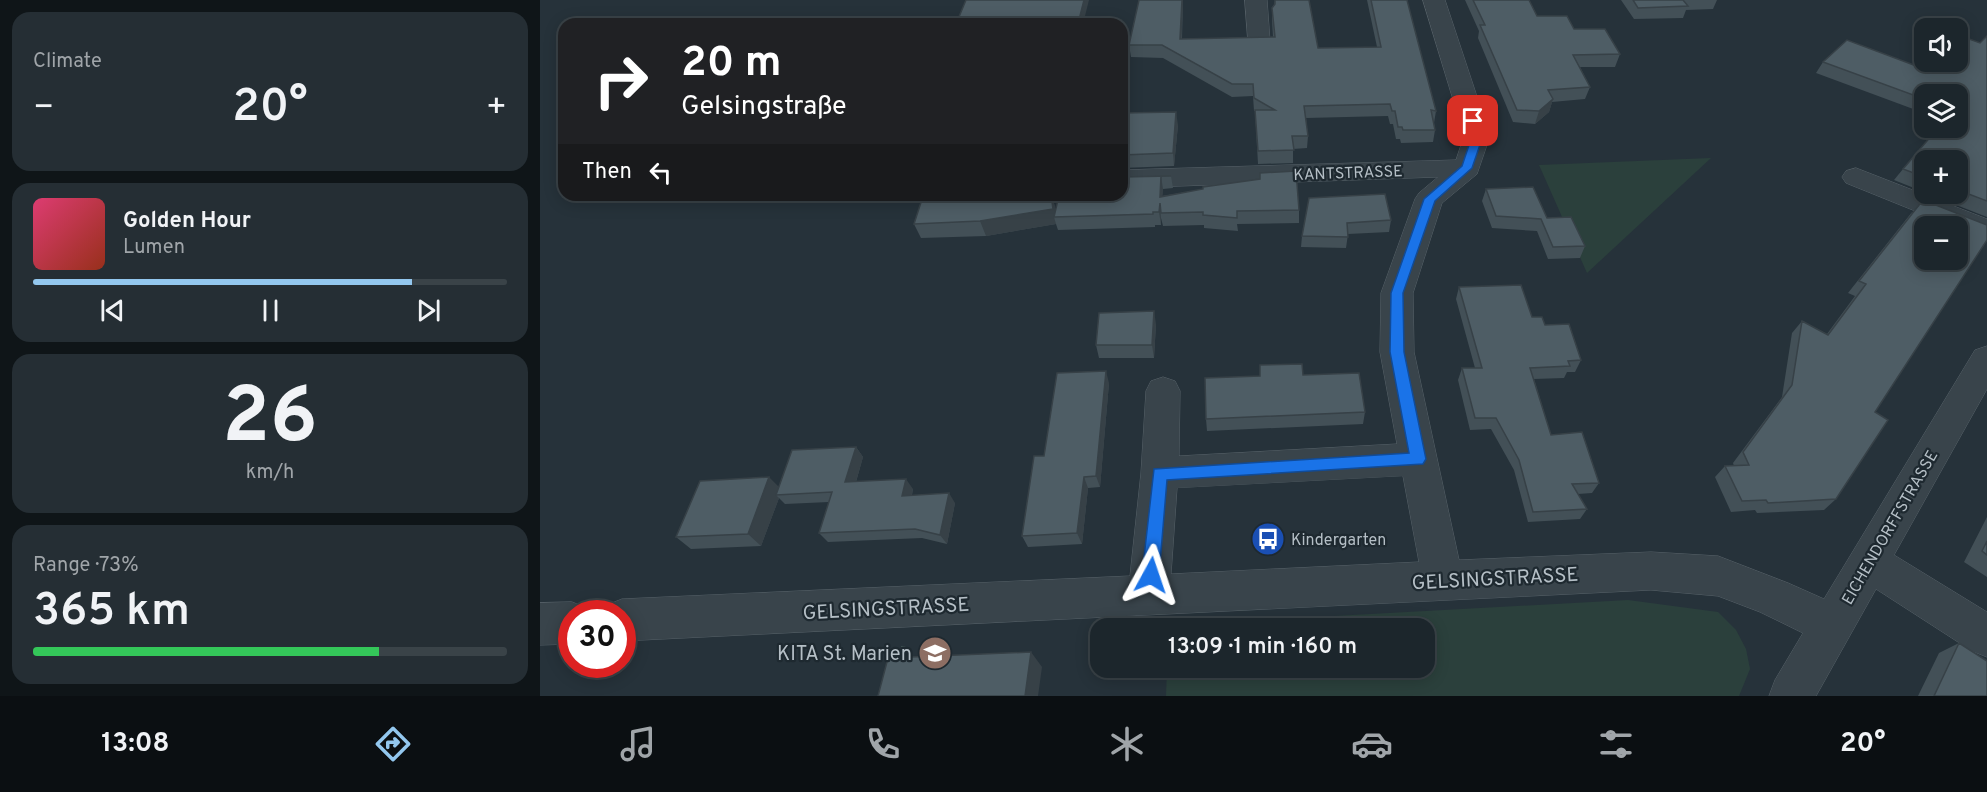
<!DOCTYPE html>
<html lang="en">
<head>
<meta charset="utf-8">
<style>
	:root { --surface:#1c262c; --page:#252e34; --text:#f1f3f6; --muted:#a0a5a9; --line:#3a4348; --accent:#93c7ee }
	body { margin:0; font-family:Overpass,sans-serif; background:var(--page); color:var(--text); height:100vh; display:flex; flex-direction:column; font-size:22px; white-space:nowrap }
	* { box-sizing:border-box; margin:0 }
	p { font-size:20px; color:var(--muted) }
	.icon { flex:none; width:33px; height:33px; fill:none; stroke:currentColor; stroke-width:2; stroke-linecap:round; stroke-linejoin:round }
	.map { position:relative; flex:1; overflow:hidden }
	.side { display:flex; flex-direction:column; gap:12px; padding:12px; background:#0f1518; width:540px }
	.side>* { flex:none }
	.guide { position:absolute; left:18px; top:18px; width:570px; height:183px; border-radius:18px; box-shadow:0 3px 15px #0003,0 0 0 2px var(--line); background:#202124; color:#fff; overflow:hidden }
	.fabs { position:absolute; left:1374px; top:18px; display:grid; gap:12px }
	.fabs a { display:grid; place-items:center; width:54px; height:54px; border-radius:12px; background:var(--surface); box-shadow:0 3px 15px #0003,0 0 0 2px var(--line); font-size:30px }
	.speed { position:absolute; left:18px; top:600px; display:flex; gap:12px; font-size:30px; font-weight:700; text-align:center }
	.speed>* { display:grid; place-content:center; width:78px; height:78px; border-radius:50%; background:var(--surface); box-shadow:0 3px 15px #0003,0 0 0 2px var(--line); line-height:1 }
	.speed .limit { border:9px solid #d22; background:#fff; color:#111 }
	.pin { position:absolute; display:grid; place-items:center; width:51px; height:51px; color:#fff; margin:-26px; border-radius:12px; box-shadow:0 3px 9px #0006 }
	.me { position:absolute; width:66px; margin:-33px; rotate:5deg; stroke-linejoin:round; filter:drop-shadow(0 0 4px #0008) }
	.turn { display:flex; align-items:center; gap:21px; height:126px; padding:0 24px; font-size:27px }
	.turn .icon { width:78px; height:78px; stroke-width:2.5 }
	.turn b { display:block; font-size:42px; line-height:51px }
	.then { display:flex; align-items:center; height:57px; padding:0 24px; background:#0003; gap:12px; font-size:22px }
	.big { font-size:45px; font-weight:600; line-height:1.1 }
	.side .widget { flex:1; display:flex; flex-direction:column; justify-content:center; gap:9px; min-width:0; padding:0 21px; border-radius:18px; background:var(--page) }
	.side .dial { align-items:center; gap:0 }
	.dial b { font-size:78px; line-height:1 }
	.song { display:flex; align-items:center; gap:18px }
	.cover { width:72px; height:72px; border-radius:9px; background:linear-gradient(135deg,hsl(340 70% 55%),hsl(10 70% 35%)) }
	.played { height:6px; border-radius:3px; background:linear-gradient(90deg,var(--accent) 80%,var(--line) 80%) }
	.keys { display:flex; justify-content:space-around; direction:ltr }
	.heat { display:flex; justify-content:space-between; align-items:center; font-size:33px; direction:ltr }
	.charge { height:9px; border-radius:4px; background:linear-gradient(90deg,#34c759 73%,var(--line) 0) }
	.trip { position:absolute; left:550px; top:618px; width:345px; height:60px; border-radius:18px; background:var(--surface); box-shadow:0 3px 15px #0003,0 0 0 2px var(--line); font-weight:600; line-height:60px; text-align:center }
	.tab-bar { display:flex; height:96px; justify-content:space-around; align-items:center; background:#0b0f12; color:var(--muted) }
	.tab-bar .icon { width:42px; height:42px }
	.tab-bar .selected { color:var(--accent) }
	.tab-bar b { font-size:27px; color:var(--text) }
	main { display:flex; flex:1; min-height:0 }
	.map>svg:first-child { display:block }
</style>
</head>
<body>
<main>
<section class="side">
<div class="widget"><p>Climate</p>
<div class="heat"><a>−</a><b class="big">20°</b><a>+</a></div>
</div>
<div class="widget">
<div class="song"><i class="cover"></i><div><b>Golden Hour</b><p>Lumen</p></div></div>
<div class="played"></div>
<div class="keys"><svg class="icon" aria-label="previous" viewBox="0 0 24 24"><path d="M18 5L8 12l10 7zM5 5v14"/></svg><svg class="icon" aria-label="pause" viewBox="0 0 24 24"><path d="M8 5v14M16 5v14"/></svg><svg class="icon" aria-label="next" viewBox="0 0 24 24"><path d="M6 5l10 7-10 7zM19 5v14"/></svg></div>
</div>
<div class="widget dial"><b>26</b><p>km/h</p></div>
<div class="widget"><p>Range · 73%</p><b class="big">365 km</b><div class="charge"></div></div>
</section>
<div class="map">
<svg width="1447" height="696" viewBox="0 0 1447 696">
	<rect width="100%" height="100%" fill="#26323a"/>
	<!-- green -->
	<path fill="#2b403c" d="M1171 158 1047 273 999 165Z
		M1088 600 1178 612 1196 630 1206 649 1210 669 1199 696H626L627 668H885V628H628V625Z"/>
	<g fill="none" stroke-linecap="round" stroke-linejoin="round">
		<!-- minor casing -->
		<g stroke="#576269" stroke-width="1">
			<path id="minor" d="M705 0H727L730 41 727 46 719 48 711 46 708 41Z
				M883 0H905L950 136 937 174 902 203 873 293 874 352 919 560 1111 552 1178 556 1248 583 1284 599 1435 350 1447 346V389L1354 555 1447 612V657L1432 651 1336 589 1276 696H1229L1235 680 1263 633 1220 612 1178 596 1111 590 82 641V614H64L67 605 82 599 590 576 601 473 606 391 611 381 623 377 635 381 640 391 639 456 857 444 840 352 841 293 875 199 879 193 898 177 582 188V170L916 160 924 136ZM863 476 879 562 631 574 637 488Z
				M1316 168 1447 219V240L1306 183 1302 177 1306 171Z
				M32 602 47 608 49 614H32V644L0 645V603Z"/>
		</g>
		<!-- path -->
		<path stroke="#495d5b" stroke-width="4.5" stroke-dasharray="5 5" stroke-linecap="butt" d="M360 661 364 645"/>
		<!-- minor -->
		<use href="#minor" fill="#39444b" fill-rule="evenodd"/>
	</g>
	<!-- wall -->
	<path fill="#435057" d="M599 0H643L642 39 733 37 732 20V8L734 5 735 0H769L778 48 837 47 827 0H867L896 111 894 123 895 130 893 142 861 143 860 139H856L853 124H850L848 116 766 118 768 136 767 148 753 149V163L718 164 715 111H714L713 96 692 97 623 58 591 57 589 45Z
		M925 0H989L997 16 1034 29 1080 54 1075 67H1040L1050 87 1045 99 1012 102 1009 112 995 124 973 122 938 38 939 31Z
		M1081 0H1177L1173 9 1146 10 1143 18 1094 19Z
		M1447 36V217L1388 194H1418V160H1384V192L1354 180 1363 169 1418 128V94H1384V113L1276 73 1283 62 1390 71 1440 43Z
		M582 113 638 125 634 166 582 168Z
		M720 173 759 210V223L697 224 698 231 664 228V225L623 226 621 218V225H615V227L518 230 516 224 446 236 381 238 374 224 416 195H512L516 212 582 195V177L631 176 633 188 623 189 622 196 720 180Z
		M946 189 1007 218 1045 246 1040 258 1008 259 997 231 952 228 942 201Z
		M769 198 851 220 849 232 808 234 806 248 761 247 762 236Z
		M1372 212 1335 412 1296 499 1284 510 1217 513 1215 510 1191 512 1175 477 1185 466H1194L1193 463 1242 397 1252 333 1262 321 1287 334 1315 296 1308 293Z
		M919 287 992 317 1005 325 1041 360 1035 372H1027L1024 378 994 379 1011 435 1059 483 1052 493 1038 494 1047 509 1040 519 988 522 974 470 951 429 930 430 918 380 922 368H935L916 299Z
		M616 324 614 358H559L556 345Z
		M763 375 825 412 823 424 667 431 666 419Z
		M569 383 560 487 548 488 542 544 488 547 482 536 504 456Z
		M316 447 323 457 316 482 373 489 372 495 415 503 407 544 382 538 288 542 279 533 289 502 245 504 239 498 221 546 151 549 136 537 239 487Z
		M1447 517V577L1424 562Z
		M1419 643 1447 696H1378L1399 653Z"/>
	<!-- shaded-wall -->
	<path fill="#374147" d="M544 0H549L543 24H538Z
		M642 0H643L641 51 640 39Z
		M1013 99 1009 112 995 124 999 111Z
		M636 112 638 125 634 166 633 153Z
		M621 176 623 189 622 210 620 197Z
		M512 195 515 207 516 217H514L516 224 446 236 440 221Z
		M620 203 621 218V225L619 212Z
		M614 311 616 324 614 358 612 345Z
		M566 371 569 383 560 487 556 476Z
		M316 447 323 457 313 492 305 482Z
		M229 477 242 490 236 495 239 498 221 546 208 534Z
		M544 477 548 488 542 544 537 533Z
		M366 479 373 489 369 506 362 496Z
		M409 493 415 503 407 544 400 535Z
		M491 652 502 667 498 696H485Z"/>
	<!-- building -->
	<path fill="#4e5d65" stroke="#374147" stroke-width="1.5" fill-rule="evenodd" d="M426 0H544L538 24H416Z
		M599 0H642L640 39 735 37 732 8 735 4V0H769L778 48 841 47 831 0H867L896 111 891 110 895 130H863L862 127H858L855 111H852L850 104 764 106 768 136H752L754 150 718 151 715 110H735L714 98 713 84H692L622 45H589Z
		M933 0H989L997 16H1027L1034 29H1065L1080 54 1033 55 1050 87 1008 90 1013 99 999 111 977 110 940 25H945Z
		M1093 0H1143L1148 6 1098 8Z
		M1421 36 1440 43 1447 36V201L1418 190V160H1384V177L1363 169 1398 128H1418V94H1384V99L1283 62 1307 40 1390 71 1398 62H1418V40Z
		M636 112 633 153 582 155V113Z
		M756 171 759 210 697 211V218L663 215V212L621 213 620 203 619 212H613V214L514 217 519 195H582V177L631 176H621L620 197 663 189V187L720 179V173Z
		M993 187 1007 218 1031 217 1045 246 1013 247 1001 219 956 216 946 189Z
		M845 194 851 220 807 223 808 237 762 236 769 198Z
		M416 195H511L513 209 440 221 374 224 383 196Z
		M1383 200 1447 225V240L1335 412 1348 420 1296 499 1228 503 1226 500 1202 501 1185 466 1209 465 1203 452 1252 385 1262 321 1288 335 1326 284 1319 281ZM1384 226H1418V260H1384Z
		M981 285 992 317H1002L1005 325 1029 324 1041 360 1028 361 1030 366 990 368 1011 435 1042 432 1059 483 1032 484 1047 509 993 512 979 460 956 418H935L922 368H942L919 287Z
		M614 311 612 345H556L559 313Z
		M762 364 763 375 819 373 825 412 666 419 665 378 720 376V365Z
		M566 371 556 476 544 477 537 533 482 536 494 456H504L517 373Z
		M316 447 305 482 366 479 362 496 409 493 400 535 375 529 279 533 292 492 236 495 252 450Z
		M229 477 208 534 136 537 160 481Z
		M1447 541V555L1442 551Z
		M1419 643 1447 661V696H1394Z
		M491 652 485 696H338L348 658Z"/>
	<!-- route -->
	<path fill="#1a73e8" stroke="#114b97" stroke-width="1.5" d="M933 117 939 121 943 136 932 168 895 201 863 293 864 352 886 459 883 464 627 480 619 575 617 580 611 583 605 580 602 575 614 469 869 453 850 352 851 293 884 199 922 166 932 136 928 121Z"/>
	<!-- icons -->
	<defs>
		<g id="bus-disc" transform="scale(1.725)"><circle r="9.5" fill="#1a4fb4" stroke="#1e2930"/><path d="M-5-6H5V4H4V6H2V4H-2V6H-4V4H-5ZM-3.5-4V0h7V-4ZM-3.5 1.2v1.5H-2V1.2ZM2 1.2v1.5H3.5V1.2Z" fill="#fff"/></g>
		<g id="school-disc" transform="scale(1.725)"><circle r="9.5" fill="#8d6e63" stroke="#1e2930"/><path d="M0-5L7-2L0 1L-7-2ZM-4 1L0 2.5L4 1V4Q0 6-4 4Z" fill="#fff"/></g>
	</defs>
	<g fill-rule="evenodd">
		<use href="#bus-disc" x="728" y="539"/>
		<use href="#school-disc" x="395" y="653"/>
	</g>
	<g text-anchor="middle" stroke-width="4.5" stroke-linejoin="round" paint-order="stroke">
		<!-- street labels -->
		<g font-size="16" fill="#b5bfc6" stroke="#1e2930">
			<text transform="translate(808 172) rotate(-2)" y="6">KANTSTRASSE</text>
			<text transform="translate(1349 527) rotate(-60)" y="6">EICHENDORFFSTRASSE</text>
		</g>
		<!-- poi labels -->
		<g font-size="16" fill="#b5bfc6" stroke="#1e2930" text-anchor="start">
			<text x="751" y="545">Kindergarten</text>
		</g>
		<!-- near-street labels -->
		<g font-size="20" fill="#b5bfc6" stroke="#1e2930">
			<text transform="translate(955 578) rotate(-3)" y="7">GELSINGSTRASSE</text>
			<text transform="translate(346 608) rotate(-3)" y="7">GELSINGSTRASSE</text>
		</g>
		<!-- near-poi labels -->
		<g font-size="20" fill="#b5bfc6" stroke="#1e2930" text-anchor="end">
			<text x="372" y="660">KITA St. Marien</text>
		</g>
	</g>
</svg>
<div class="fabs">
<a><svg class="icon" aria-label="sound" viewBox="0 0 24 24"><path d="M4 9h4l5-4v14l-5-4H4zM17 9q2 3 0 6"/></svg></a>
<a><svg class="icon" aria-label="layers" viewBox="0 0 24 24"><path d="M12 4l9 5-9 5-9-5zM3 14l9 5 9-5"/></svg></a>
<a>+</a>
<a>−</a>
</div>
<div class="speed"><div class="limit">30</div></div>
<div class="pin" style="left:933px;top:121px;background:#d93025"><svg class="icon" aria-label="arrive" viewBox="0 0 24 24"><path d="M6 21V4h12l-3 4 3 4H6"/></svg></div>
<svg class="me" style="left:611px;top:575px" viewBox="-20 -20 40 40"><path d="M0-17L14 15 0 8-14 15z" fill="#1a73e8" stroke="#fff" stroke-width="4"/></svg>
<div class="trip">13:09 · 1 min · 160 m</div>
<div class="guide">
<div class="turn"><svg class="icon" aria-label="right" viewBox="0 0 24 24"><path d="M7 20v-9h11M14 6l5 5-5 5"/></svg><div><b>20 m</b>Gelsingstraße</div></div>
<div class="then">Then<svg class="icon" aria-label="left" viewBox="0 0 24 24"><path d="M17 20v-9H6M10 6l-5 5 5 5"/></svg></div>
</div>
</div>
</main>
<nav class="tab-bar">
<b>13:08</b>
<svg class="icon selected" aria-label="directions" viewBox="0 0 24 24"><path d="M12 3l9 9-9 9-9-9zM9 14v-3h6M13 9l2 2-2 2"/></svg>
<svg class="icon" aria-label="music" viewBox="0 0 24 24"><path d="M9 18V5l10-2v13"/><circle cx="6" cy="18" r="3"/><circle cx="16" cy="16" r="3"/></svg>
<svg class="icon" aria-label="phone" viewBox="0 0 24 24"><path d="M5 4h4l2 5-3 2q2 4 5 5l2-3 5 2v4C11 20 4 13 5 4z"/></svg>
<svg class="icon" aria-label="climate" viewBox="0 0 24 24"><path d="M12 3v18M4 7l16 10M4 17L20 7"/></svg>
<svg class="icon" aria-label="car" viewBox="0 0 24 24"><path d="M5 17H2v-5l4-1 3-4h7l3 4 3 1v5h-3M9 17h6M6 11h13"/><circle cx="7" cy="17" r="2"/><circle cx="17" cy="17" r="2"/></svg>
<svg class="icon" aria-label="filters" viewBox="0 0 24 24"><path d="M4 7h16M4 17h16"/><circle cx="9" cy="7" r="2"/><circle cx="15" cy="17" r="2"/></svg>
<b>20°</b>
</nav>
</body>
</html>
